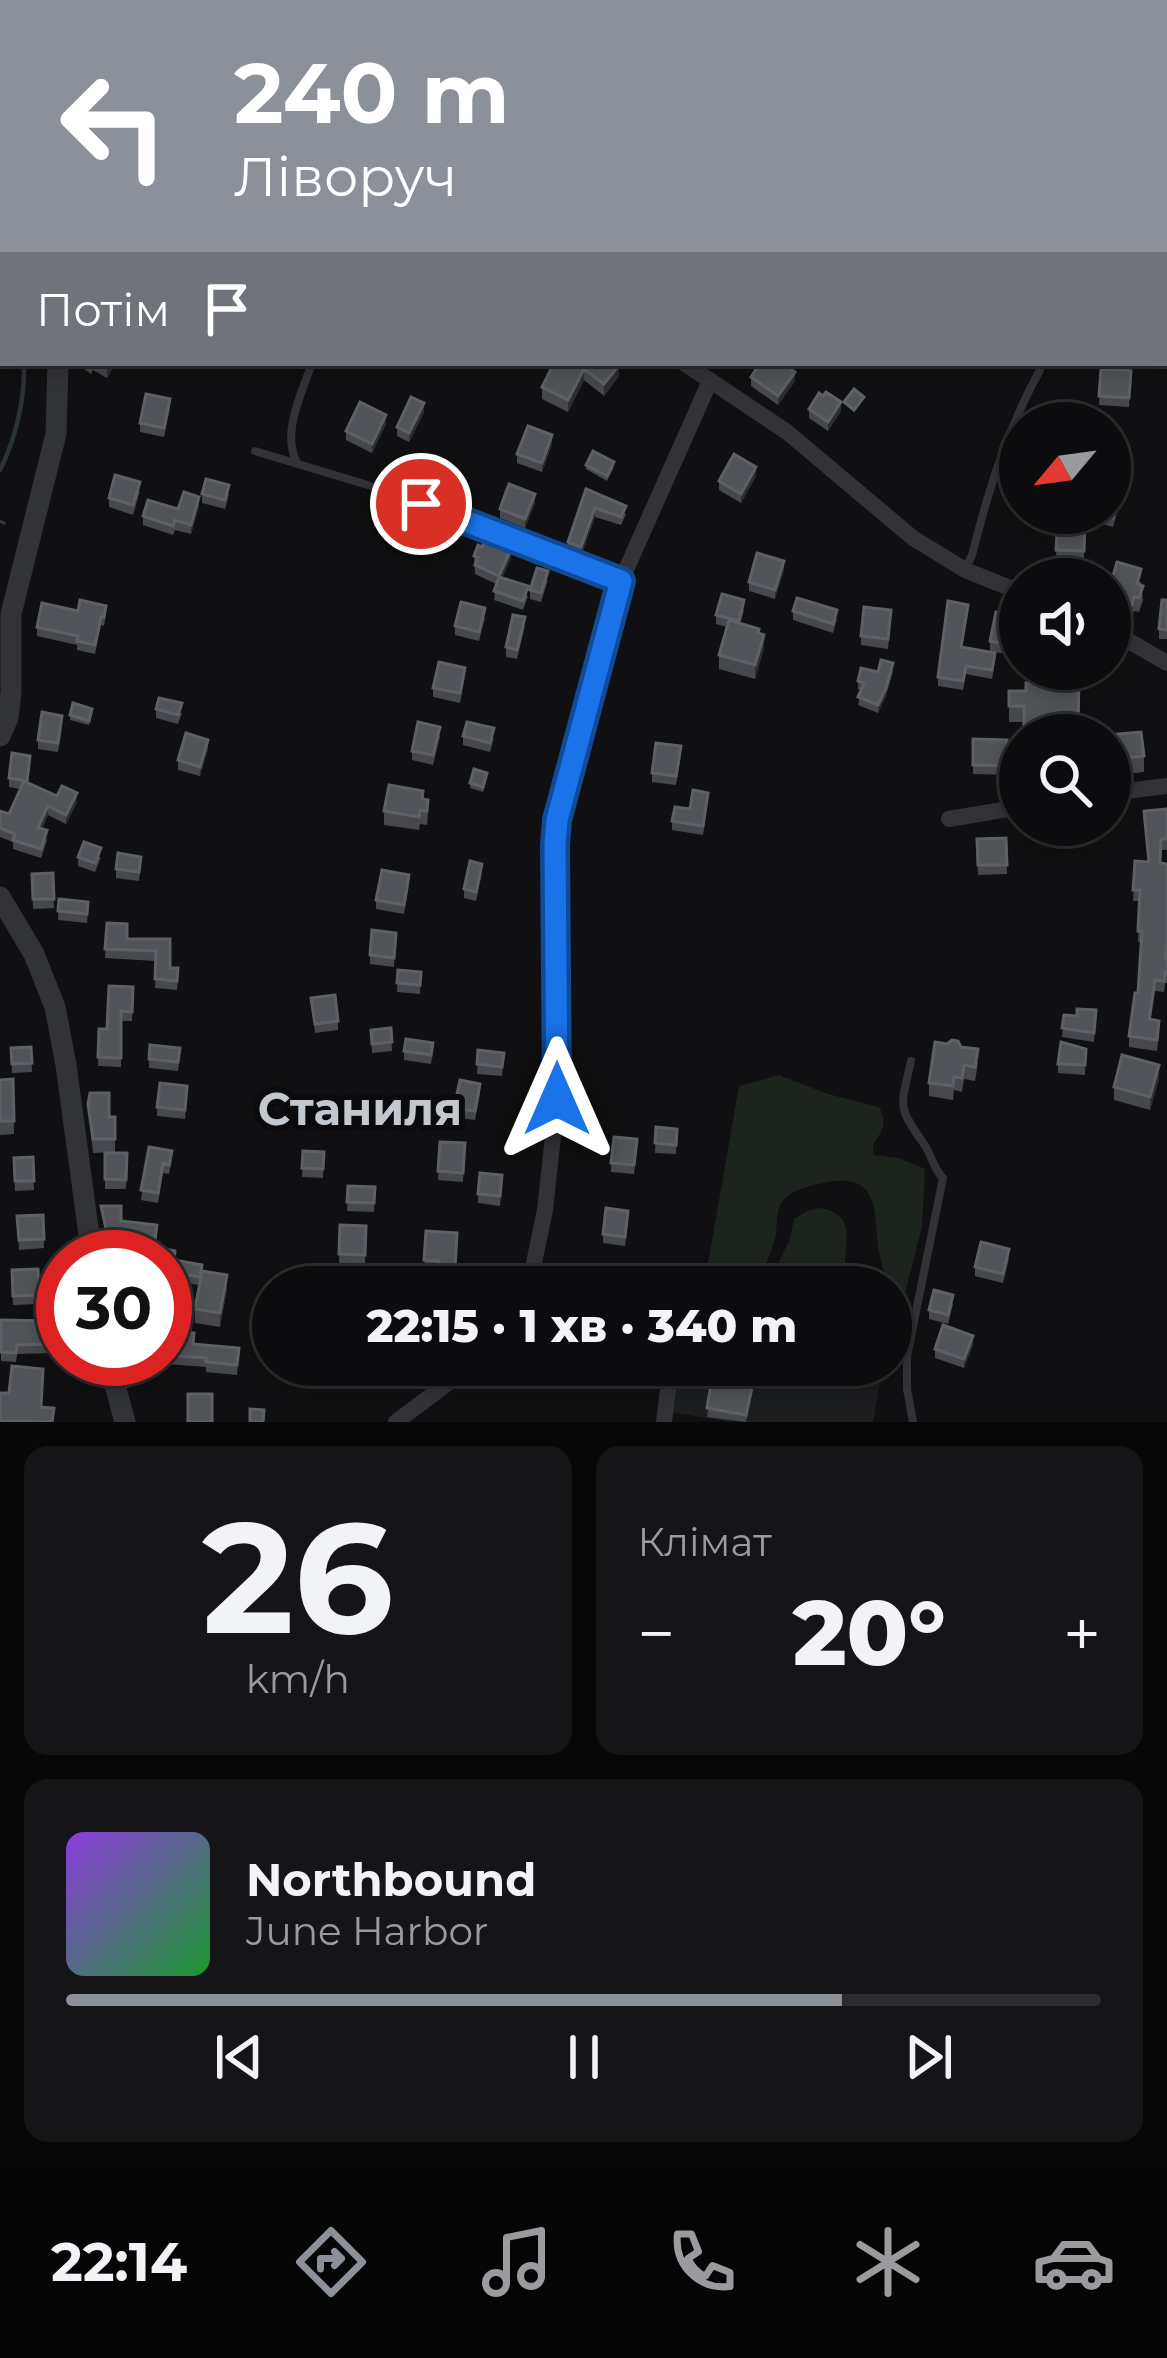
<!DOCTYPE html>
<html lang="uk">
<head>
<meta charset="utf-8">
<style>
	:root { --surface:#0c0c0e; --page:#151517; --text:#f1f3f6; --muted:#9a9b9e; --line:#2c2c2e; --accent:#8c9099 }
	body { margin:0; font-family:Montserrat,sans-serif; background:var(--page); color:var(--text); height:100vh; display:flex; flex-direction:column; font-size:45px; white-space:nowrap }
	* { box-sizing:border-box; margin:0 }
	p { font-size:39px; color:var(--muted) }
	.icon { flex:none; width:66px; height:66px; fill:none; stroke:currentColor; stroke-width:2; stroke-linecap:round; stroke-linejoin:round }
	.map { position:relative; height:1422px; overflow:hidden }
	.sheet { display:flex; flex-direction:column; gap:24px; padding:24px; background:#070708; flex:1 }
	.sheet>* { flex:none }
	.banner { position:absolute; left:0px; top:0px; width:1167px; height:366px; box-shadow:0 6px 18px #0003,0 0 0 3px var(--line); background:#8c9099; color:#fff; overflow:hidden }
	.needle { width:78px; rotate:241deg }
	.buttons { position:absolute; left:999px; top:402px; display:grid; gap:24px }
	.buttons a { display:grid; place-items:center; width:132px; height:132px; border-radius:50%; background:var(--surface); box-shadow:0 6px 18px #0003,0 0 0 3px var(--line); font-size:60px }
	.speed { position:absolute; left:36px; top:1230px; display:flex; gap:24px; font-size:60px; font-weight:700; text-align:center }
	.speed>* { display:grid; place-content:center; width:156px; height:156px; border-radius:50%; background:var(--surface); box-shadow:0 6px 18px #0003,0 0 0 3px var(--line); line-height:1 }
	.speed .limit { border:18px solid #d22; background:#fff; color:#111 }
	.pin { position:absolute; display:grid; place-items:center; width:102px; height:102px; color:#fff; margin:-51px; border:6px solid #fff; border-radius:50%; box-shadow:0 3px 12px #0007 }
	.me { position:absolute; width:132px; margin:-66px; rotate:0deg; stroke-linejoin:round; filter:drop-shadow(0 0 9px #0008) }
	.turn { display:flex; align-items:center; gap:42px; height:252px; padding:0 36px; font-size:54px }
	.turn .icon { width:156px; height:156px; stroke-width:2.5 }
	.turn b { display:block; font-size:84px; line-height:102px }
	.then { display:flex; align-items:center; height:114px; padding:0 36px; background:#0003; gap:24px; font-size:45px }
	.big { font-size:90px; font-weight:800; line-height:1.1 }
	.sheet .widget { flex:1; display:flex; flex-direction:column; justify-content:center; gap:18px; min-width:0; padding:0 42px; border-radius:24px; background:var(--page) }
	.sheet .dial { align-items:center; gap:0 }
	.dial b { font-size:156px; line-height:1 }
	.song { display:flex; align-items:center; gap:36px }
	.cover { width:144px; height:144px; border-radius:18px; background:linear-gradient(135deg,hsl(270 70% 55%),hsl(130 70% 35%)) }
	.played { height:12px; border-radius:6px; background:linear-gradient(90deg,var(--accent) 75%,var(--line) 75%) }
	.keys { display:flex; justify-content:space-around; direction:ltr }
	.heat { display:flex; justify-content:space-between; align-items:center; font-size:66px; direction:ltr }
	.sheet .tiles { flex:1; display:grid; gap:24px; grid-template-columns:1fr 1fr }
	.widget:last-child { grid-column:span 2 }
	.trip { position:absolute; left:252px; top:1266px; width:660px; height:120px; border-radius:60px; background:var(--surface); box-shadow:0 6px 18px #0003,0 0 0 3px var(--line); font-weight:800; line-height:120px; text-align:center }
	.dock { display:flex; height:192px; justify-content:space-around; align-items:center; background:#050506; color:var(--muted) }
	.dock .icon { width:84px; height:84px }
	.dock .selected { color:var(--accent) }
	.dock b { font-size:54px; color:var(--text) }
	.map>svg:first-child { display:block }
</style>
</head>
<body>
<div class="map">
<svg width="1167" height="1422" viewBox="0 0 1167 1422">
	<rect width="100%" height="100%" fill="#101012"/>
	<!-- built -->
	<path fill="#1c1d1f" d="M679 1365H883L873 1422H730L671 1412Z"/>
	<!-- green -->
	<path fill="#1d241d" d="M779 1075 828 1094 879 1107C888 1124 882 1131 873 1145L874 1155 899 1158 925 1169 922 1226 898 1321 891 1287H888C885 1275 881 1263 879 1251 873 1210 881 1171 823 1183 811 1185 789 1191 782 1202 775 1211 778 1227 775 1238 765 1276 746 1302 705 1281L739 1086Z
		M822 1208C856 1217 845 1238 845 1265L855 1277 857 1287H771L775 1280V1270L790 1239 794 1219 809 1210Z"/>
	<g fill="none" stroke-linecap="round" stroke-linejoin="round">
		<!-- stream -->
		<path stroke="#2b3339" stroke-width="4.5" d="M123 3 124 0
			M0 470C16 438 25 399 24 363"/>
		<!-- path -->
		<path stroke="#383a3d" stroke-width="3" stroke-dasharray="6 9" stroke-linecap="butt" d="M0 521 13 528"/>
		<!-- service -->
		<path stroke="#323336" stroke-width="8" d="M0 184 3 185
			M255 451 381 489 620 580
			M298 464C280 435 302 393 312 363
			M966 568 972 555C989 488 1007 430 1040 370
			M911 1061C901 1107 896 1105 924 1144 932 1156 933 1168 943 1178L907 1356V1389L913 1422"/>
		<!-- minor -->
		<path stroke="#323336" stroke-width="16" d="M1060 3 1061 0
			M1164 118 1167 119
			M0 273 3 267
			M684 363 787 432 913 538 965 570 1020 592
			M1110 630 1167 663
			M1110 793 1167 786
			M949 819 1020 807
			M529 1287 545 1210 557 1099 555 845 557 820 621 581 710 381
			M396 1422 472 1365
			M664 1422 671 1365"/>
		<!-- tertiary -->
		<path stroke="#323336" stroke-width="21" d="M167 3 169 0
			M0 736 8 718 11 692V614L56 434 58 363
			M0 897 34 954 55 1007 66 1065 92 1257
			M108 1359 125 1422"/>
	</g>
	<!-- wall -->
	<path fill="#46484d" d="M187 0H215L213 3H192Z
		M76 363H114V366L107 378 93 370 91 374Z
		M568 363 619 376 604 396 584 380 568 412 542 399V387Z
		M1101 369 1131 371 1129 407 1099 405Z
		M751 377 795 381 778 405 751 386Z
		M170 408 164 437 140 432V423Z
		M809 409 841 411 828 431 809 418Z
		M424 412 409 442 397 436V427Z
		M386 424 372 453 346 440V431Z
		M552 444 542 472 517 463V454Z
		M586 465 614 467 607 481 586 469Z
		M756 476 741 503 719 490V481Z
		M586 489 626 514 621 525 595 517 581 556 568 551V542Z
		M140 491 133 515 109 507V498Z
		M202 494H229L225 509 202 503Z
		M535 503 525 528 500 518V509Z
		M199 506 191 534 175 530 173 535 143 525V516Z
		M1092 513H1117L1113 527 1092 521Z
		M1058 517 1085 519 1084 560 1056 559Z
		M474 556 511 558 502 578 528 596 523 610 494 600 496 584 475 574Z
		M784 570 775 599 749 591V582Z
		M1110 579 1141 582 1143 600 1139 612 1134 611 1132 619 1110 613Z
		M548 580 541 602 530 599V590Z
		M1167 600V639H1159V629Z
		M744 610 740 624 759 633 764 648 755 679 719 669V655L727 627 716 624V615Z
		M78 611 106 615 104 626 101 625 95 654 77 650V645L37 636V627Z
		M793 611 837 619 833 633 793 620Z
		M968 613 962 647 995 661 992 679 966 674 963 690 938 686V677Z
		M485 617 479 641 455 635V626Z
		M1020 617V657L990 651V641Z
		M891 620 888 649 861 645V636Z
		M525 626 517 659 506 657V647Z
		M893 671 886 696 878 713 858 705 861 690 858 689V681L878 672Z
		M465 677 460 703 433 697V688Z
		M1009 691 1079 735H1024V722H1009Z
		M156 709 182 713 178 724 156 718Z
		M92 714 89 725 70 720V715Z
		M62 725 58 752 38 749V740Z
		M1110 735 1144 756V772L1110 776Z
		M440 736 433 765 412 760V751Z
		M463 736 494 738 490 752 463 745Z
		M973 739 1007 740V775L973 774Z
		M208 749 200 776 178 770V760Z
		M681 756 676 785 652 782V773Z
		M30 765 28 783 57 796 77 802 66 824 48 815 42 829 47 840 41 858 13 849V842L0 837V811L9 814 20 789 9 787V778Z
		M487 778 483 792 470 788V783Z
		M423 799 428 813 427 825 420 824 419 830 384 825V811Z
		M708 802 703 835 672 830V821L690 809Z
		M1167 809V850H1161L1160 864H1167V983H1165L1164 992 1155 991 1151 1019 1159 1032 1157 1051 1129 1047V1036L1138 993 1141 942H1138L1139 901H1133L1135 861 1148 862 1144 811Z
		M1006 838 1007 874 978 875 977 839Z
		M78 857H101L95 872 78 866Z
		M141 866 139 881 116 878V869Z
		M53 873 54 908 33 909 32 874Z
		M482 873 476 901 464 898V889Z
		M409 884 404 914 376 909V900Z
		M59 899 88 911 87 923 58 920Z
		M107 923 127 939H170V968L178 977 177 990 155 988 156 961 105 958Z
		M396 933 394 967 370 964V955Z
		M398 970 421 972 420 994 397 992Z
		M133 987 132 1021H121V1067L98 1066 99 1029H107Z
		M311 998 338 1021V1030L315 1033Z
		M1096 1010 1094 1042 1062 1037 1064 1015 1077 1016Z
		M391 1028 392 1051 372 1053 371 1030Z
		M947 1044 961 1047 978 1063 975 1081 964 1079 962 1092 954 1090 953 1100 929 1096V1083Z
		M31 1047 32 1072 12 1073 11 1048Z
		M1086 1049 1085 1075 1058 1073V1064Z
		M478 1050 504 1053 502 1076 477 1074Z
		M404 1051 433 1052 431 1064 404 1060Z
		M180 1057 178 1071 149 1068V1059Z
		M13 1079 14 1134 0 1135V1080Z
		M1159 1079 1150 1110 1114 1100V1087Z
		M480 1093 475 1120 454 1117V1108Z
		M187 1095 185 1119 157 1116V1107Z
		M88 1104 109 1117H115V1152L93 1153Z
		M656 1127 677 1129 676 1154 655 1153Z
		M440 1142 465 1143 463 1182 438 1180Z
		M149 1147 172 1160 169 1174 163 1173 158 1203 141 1200Z
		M637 1149 634 1174 611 1172V1163Z
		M303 1151 324 1152 323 1178 302 1177Z
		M105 1153H127L126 1189H105Z
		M33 1157 34 1190 15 1191 14 1158Z
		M502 1184 500 1206 478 1203V1194Z
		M348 1186 375 1187 374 1212 347 1211Z
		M101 1206 121 1221 157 1233 156 1247 175 1260 202 1271 227 1289 220 1327 195 1323V1309L199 1285 171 1281 168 1307 165 1306V1257L106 1239Z
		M43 1215 44 1248 19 1250 17 1216Z
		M628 1220 625 1246 603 1243V1234Z
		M340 1225 366 1226 365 1264 339 1263Z
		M426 1231 457 1233 438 1269 424 1268Z
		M1009 1258 1003 1283 975 1276V1267Z
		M38 1269 39 1304 13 1305 12 1270Z
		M953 1304 948 1324 929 1319V1310Z
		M1 1320 54 1321 55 1353 17 1354 16 1362 1 1361Z
		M168 1330 194 1344 239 1348 237 1375 206 1372V1367L166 1364Z
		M973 1345 964 1368 935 1358V1349Z
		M693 1365 764 1376 762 1387 754 1386 746 1422 707 1417 712 1381 693 1378Z"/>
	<!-- shaded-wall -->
	<path fill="#2c2d31" d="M525 0H568L555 3H525Z
		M110 363H114V366L107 378V369Z
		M619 365V376L604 396V384Z
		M584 369V380L568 412V400Z
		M795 372V381L778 405V396Z
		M841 402V411L828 431V422Z
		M424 403V412L409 442V433Z
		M386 415V424L372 453V444Z
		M552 435V444L542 472V463Z
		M756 467V476L741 503V494Z
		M535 494V503L525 528V519Z
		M199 497V506L191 534V525Z
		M595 508V517L581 556V547Z
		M511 549V558L499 585V576Z
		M784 561V570L775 599V590Z
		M764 635V648L755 679V665Z
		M893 663 886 696 878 713V705Z
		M208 740V749L200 776V767Z
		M77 793V802L66 824V815Z
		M48 806V815L38 837V828Z
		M1159 1065V1079L1150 1110V1097Z
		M227 1275V1289L220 1327V1313Z
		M973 1336V1345L964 1368V1359Z"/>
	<!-- building -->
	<path fill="#505357" stroke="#5d6065" stroke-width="3" d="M1164 317H1167V347H1164Z
		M554 363 565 367 568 363H617L619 365 604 384 584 369 568 400 542 387Z
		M760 363H782L795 372 778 396 751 377Z
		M1101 369 1131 371 1129 398 1099 396Z
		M854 389 864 397 854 410 844 402Z
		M826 392 841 402 828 422 809 409 819 393 823 396Z
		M146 394 170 399 164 428 140 423Z
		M411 397 424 403 409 433 397 427Z
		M360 402 386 415 372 444 346 431Z
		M528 426 552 435 542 463 517 454Z
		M593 451 614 462 607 476 586 465Z
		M734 454 756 467 741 494 719 481Z
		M115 475 140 482 133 505 109 498Z
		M206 479 229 485 225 500 202 494Z
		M509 484 535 494 525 519 500 509Z
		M586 489 626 506 621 517 595 508 581 547 568 542Z
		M184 492 199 497 191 525 175 520 173 526 143 516 148 500 178 509Z
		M1110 502 1117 504 1113 518 1095 513H1110Z
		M1058 517 1085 519 1084 551 1056 550Z
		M486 538 511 549 499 576 475 565 478 558 474 556 478 545 482 547Z
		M757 553 784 561 775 590 749 582Z
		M1117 562 1141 569 1137 584 1143 586 1139 598 1134 597 1132 605 1110 599V579H1106L1107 574 1113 576Z
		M537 568 548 571 541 593 530 590Z
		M499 577 528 586 523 601 494 591Z
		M722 594 744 600 739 621 716 615Z
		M797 598 837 610 833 624 793 611Z
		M80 600 106 606 104 617H101L95 645 77 641 78 636 37 627 42 603 78 611Z
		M1162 600H1167V630L1159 629Z
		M948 601 968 605 961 647 995 653 992 670 966 666 963 681 938 677Z
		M461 602 485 608 479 632 455 626Z
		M864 607 891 610 888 639 861 636Z
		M996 612 1020 617V647L990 641Z
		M513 615 525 617 517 650 506 647Z
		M729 620 759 629 758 633 764 635 755 665 719 655Z
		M881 660 893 663 886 688 878 705 858 697 864 683 858 681 861 668 878 672Z
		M439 662 465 668 460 693 433 688Z
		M1043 673H1079L1078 735H1044V730H1024V706H1009V691H1026V683H1043Z
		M159 698 182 703 178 715 156 709Z
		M73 703 92 709 89 721 70 715Z
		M42 712 62 716 58 743 38 740Z
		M418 722 440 727 433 755 412 751Z
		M467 722 494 728 490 743 463 736Z
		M1141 732 1144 756 1110 760V735H1106Z
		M186 733 208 740 200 767 178 760Z
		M973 739 1007 740V766L973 765Z
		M656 743 681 746 676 776 652 773Z
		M12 753 30 756 27 781 9 778Z
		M474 769 487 773 483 787 470 783Z
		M24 781 57 796 62 786 77 793 66 815 48 806 38 828 47 830 41 849 13 840 15 834 0 828V811L9 814Z
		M389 785 423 791 422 799 428 800 427 811 420 810 419 817 384 811Z
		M693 790 708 793 703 826 672 821 675 807 690 809Z
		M1167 809V839H1161L1160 863 1167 864V944L1165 958H1167V972H1165L1164 981 1155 980 1149 1019 1159 1021 1157 1040 1129 1036 1135 993H1138L1142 931H1138L1140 890H1133L1135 861 1149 862 1144 811Z
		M1006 838 1007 865H978L977 839Z
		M84 842 101 848 95 863 78 857Z
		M118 853 141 857 139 872 116 869Z
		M470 861 482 864 476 892 464 889Z
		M382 870 409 875 404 905 376 900Z
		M53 873 54 899H33L32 874Z
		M59 899 88 902 87 914 58 911Z
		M107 923 127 924V939H170V968H178L177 981 155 979 156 951 105 949Z
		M372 930 396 933 394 958 370 955Z
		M398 970 421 972 420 985 397 983Z
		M109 986 133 987 132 1012 121 1011V1058L98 1057 99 1029H107Z
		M335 995 338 1021 315 1024 311 998Z
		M1077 1009 1096 1010 1094 1033 1062 1028 1064 1015 1077 1016Z
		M391 1028 392 1042 372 1044 371 1030Z
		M406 1039 433 1043 431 1055 404 1051Z
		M952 1040 958 1041 961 1047 978 1049 975 1067 964 1065 962 1078 954 1077 953 1086 929 1083 935 1042 947 1044Z
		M1061 1042 1086 1049 1085 1065 1058 1064Z
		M150 1045 180 1048 178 1062 149 1059Z
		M31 1047 32 1063 12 1064 11 1048Z
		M478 1050 504 1053 502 1067 477 1064Z
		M1122 1055 1159 1065 1150 1097 1114 1087Z
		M13 1079 14 1121H0V1080Z
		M460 1080 480 1084 475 1111 454 1108Z
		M160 1083 187 1086 185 1110 157 1107Z
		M90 1093H109V1117H115V1139H93L88 1104Z
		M656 1127 677 1129 676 1145 655 1143Z
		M614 1137 637 1139 634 1165 611 1163Z
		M440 1142 465 1143 463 1173 438 1171Z
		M149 1147 172 1151 169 1165 163 1163 158 1193 141 1190Z
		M303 1151 324 1152 323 1169 302 1168Z
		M105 1153H127L126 1180 105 1179Z
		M33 1157 34 1181H15L14 1158Z
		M480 1173 502 1175 500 1196 478 1194Z
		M348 1186 375 1187 374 1203 347 1202Z
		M101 1206H121V1221L157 1225 154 1247 175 1251 174 1260 202 1265 200 1277 171 1272 168 1298H165V1257H104L107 1233Z
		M606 1208 628 1211 625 1237 603 1234Z
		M43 1215 44 1239 19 1240 17 1216Z
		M340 1225 366 1226 365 1255 339 1254Z
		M426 1231 457 1233 454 1287H437L439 1261 424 1260Z
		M981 1242 1009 1249 1003 1274 975 1267Z
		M38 1269 39 1295 13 1296 12 1270Z
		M202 1271 227 1275 220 1313 195 1309Z
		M934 1290 953 1295 948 1315 929 1310Z
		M1 1320 54 1321 55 1344 17 1345 16 1353 1 1352Z
		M943 1325 973 1336 964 1359 935 1349Z
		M168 1330 194 1333 193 1344 239 1348 237 1365 206 1362V1358L166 1355Z
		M693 1365 764 1366 762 1378 754 1377 746 1415 707 1408 713 1372 693 1369Z
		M12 1366 43 1369 41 1407 54 1408 52 1422 0 1421V1393H9Z
		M188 1394H212V1422H188Z
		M250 1409 264 1410 263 1422H250Z"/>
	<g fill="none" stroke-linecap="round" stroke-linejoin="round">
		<!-- route casing -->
		<g stroke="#114b97" stroke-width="30">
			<path id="route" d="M421 504 621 581 557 820 555 845 557 1099"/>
		</g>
		<!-- route -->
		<use href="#route" stroke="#1a73e8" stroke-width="21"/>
	</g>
	<g text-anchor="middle" stroke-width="12" stroke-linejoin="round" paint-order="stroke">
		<!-- quarter labels -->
		<g font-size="45" font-weight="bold" fill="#c3c7ce" stroke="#0b0b0d">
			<text x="360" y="1125">Станиля</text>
		</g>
	</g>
</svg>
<div class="buttons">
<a><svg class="needle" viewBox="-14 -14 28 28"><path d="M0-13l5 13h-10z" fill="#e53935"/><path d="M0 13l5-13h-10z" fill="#9a9b9e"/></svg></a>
<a><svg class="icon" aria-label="sound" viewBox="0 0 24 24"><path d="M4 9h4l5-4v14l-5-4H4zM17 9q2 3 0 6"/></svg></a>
<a><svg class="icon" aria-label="search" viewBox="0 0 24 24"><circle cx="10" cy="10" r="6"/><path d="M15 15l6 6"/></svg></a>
</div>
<div class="speed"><div class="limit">30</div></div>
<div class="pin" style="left:421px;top:504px;background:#d93025"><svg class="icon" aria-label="arrive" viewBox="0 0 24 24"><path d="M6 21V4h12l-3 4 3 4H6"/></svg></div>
<svg class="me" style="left:557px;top:1099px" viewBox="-20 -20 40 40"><path d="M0-17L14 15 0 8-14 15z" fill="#1a73e8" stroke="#fff" stroke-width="4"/></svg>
<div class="trip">22:15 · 1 хв · 340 m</div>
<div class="banner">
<div class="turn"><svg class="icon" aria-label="left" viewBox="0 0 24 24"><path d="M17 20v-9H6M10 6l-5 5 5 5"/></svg><div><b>240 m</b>Ліворуч</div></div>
<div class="then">Потім<svg class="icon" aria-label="arrive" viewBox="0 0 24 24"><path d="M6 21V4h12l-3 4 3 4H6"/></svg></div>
</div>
</div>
<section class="sheet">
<div class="tiles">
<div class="widget dial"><b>26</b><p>km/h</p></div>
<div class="widget"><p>Клімат</p>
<div class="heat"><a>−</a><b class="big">20°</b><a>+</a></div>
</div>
<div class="widget">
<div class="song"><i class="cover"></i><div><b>Northbound</b><p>June Harbor</p></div></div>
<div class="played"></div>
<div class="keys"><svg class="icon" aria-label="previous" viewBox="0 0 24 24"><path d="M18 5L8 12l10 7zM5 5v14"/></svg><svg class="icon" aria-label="pause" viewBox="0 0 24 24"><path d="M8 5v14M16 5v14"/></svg><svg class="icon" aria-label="next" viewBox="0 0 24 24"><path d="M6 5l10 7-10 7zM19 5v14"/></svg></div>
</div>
</div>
</section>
<nav class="dock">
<b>22:14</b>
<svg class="icon selected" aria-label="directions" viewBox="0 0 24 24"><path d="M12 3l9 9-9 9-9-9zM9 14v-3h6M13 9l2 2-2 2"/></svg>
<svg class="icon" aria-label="music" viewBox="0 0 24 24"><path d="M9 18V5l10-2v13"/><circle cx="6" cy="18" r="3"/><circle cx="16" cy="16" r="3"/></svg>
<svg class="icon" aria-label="phone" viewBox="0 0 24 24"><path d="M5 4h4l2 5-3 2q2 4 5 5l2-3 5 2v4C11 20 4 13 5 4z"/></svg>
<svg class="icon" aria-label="climate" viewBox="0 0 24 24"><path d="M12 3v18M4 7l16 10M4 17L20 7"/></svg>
<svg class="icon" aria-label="car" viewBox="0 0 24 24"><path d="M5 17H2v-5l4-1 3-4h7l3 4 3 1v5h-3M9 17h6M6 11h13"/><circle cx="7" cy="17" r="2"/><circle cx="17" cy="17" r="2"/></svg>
</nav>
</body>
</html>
